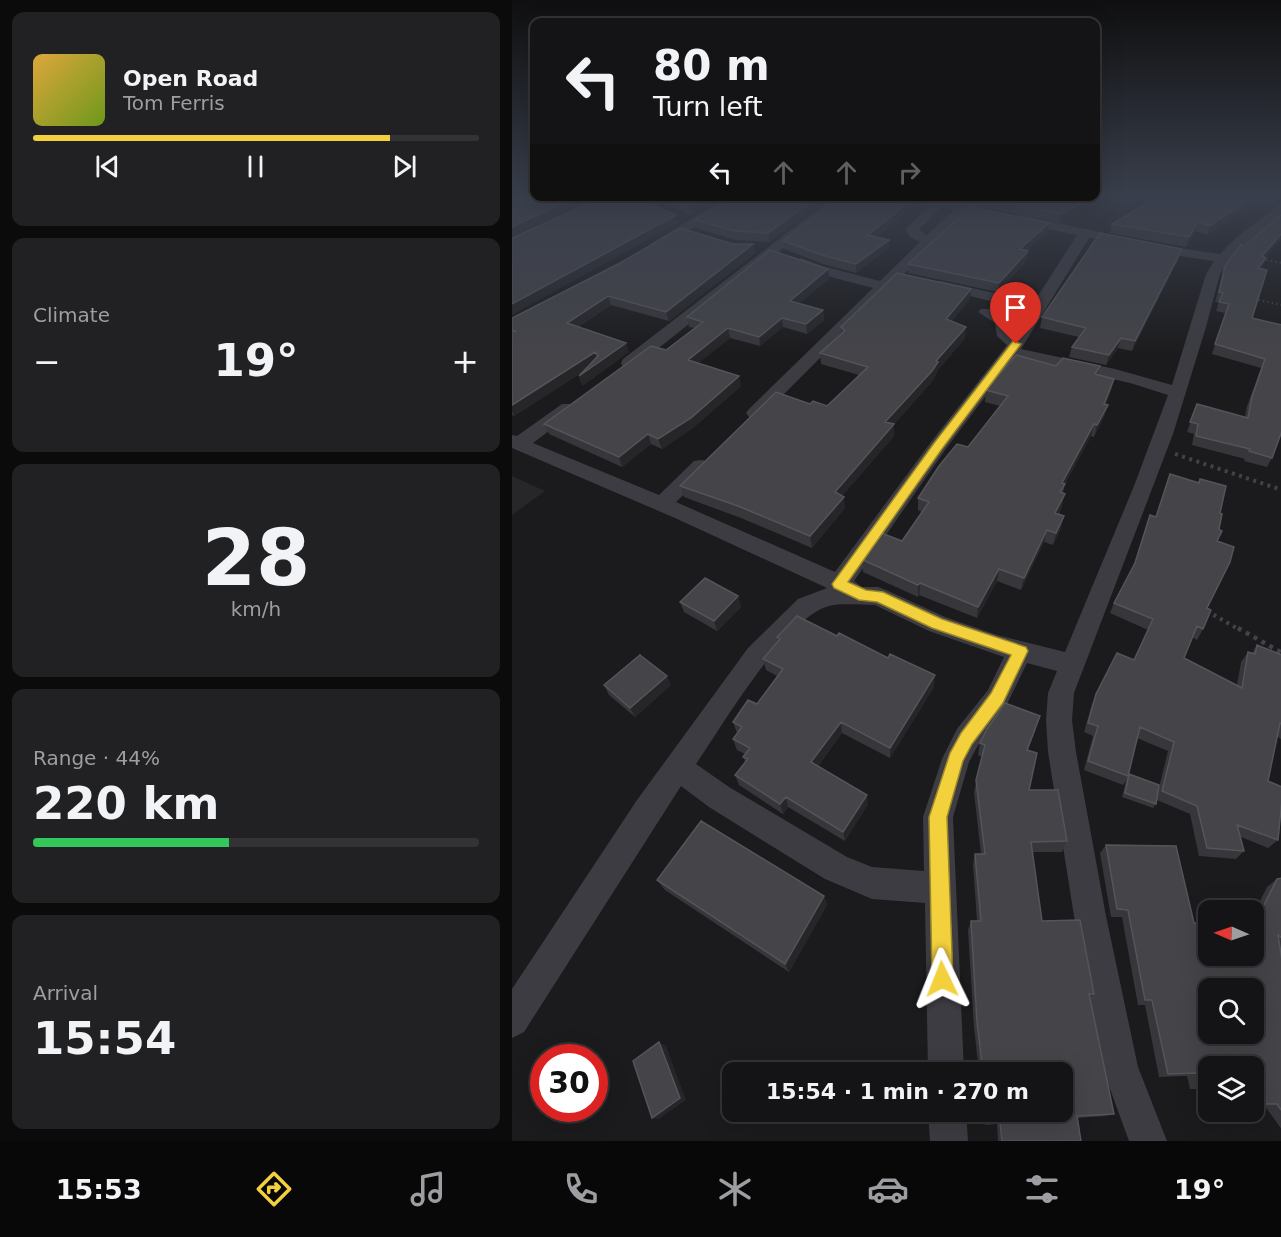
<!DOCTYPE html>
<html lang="en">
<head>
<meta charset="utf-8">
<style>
	:root { --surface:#141416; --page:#212123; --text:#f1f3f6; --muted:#9d9ea1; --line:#333335; --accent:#f2d13d }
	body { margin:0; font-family:"DejaVu Sans",sans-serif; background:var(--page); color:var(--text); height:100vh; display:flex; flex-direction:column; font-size:22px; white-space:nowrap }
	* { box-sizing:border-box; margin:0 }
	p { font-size:20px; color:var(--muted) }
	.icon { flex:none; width:33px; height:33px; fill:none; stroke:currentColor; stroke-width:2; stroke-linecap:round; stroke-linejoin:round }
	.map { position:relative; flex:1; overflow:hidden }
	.side { display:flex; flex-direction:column; gap:12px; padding:12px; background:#0b0b0c; width:512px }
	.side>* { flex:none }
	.banner { position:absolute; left:18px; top:18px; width:570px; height:183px; border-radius:12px; box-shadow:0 6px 24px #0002,0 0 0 2px var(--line); background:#141416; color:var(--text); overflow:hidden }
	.needle { width:39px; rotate:272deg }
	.fabs { position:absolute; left:686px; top:900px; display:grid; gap:12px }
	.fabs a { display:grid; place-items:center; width:66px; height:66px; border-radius:12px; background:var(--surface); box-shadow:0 6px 24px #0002,0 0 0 2px var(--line); font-size:30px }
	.speed { position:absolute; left:18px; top:1044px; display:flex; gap:12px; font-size:30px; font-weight:700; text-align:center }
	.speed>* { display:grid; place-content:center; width:78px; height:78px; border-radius:50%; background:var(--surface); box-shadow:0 6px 24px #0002,0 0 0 2px var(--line); line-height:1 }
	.speed .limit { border:9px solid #d22; background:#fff; color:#111 }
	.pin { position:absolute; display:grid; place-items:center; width:51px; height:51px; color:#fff; margin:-62px -26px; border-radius:50% 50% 50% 0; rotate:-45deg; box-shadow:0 0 6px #0007 }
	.pin .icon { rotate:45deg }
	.me { position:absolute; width:66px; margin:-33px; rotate:358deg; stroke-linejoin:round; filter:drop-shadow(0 0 4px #0008) }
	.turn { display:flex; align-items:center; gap:21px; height:126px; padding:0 24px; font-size:27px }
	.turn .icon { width:78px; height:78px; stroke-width:2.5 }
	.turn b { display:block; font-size:42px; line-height:51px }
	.lanes { display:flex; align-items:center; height:57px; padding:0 24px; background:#0003; justify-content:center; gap:30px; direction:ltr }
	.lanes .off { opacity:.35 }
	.big { font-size:45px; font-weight:700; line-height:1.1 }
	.side .card { flex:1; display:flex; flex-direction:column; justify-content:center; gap:9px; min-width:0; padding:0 21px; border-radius:12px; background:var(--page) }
	.side .dial { align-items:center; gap:0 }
	.dial b { font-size:78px; line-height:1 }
	.song { display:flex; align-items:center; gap:18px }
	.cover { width:72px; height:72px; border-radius:9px; background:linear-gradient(135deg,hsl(40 70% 55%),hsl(80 70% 35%)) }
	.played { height:6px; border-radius:3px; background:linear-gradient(90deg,var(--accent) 80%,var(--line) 80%) }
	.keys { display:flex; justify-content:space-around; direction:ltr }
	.heat { display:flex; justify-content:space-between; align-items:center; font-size:33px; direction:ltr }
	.charge { height:9px; border-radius:4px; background:linear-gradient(90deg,#34c759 44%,var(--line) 0) }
	.trip { position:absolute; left:210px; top:1062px; width:351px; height:60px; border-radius:12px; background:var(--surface); box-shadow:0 6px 24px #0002,0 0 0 2px var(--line); font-weight:700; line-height:60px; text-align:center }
	.tab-bar { display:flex; height:96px; justify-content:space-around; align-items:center; background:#080809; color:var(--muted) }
	.tab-bar .icon { width:42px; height:42px }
	.tab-bar .selected { color:var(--accent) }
	.tab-bar b { font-size:27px; color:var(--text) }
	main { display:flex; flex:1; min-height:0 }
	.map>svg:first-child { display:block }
</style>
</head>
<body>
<main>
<section class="side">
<div class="card">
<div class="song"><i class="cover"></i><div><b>Open Road</b><p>Tom Ferris</p></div></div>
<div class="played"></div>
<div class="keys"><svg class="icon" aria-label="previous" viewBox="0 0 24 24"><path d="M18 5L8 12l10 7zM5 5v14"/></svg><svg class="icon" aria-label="pause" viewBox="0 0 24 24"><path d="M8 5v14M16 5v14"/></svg><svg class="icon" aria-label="next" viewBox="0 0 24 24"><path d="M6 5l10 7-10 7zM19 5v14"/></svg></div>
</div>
<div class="card"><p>Climate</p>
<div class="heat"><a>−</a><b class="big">19°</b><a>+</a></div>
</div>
<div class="card dial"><b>28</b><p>km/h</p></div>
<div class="card"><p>Range · 44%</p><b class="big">220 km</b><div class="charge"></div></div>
<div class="card"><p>Arrival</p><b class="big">15:54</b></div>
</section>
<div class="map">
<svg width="770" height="1141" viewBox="0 0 770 1141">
	<rect width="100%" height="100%" fill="#1b1b1d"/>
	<!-- built -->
	<path fill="#27272a" d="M0 476 33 491 0 515Z"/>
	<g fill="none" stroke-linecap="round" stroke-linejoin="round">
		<!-- path-far2 -->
		<path stroke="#424249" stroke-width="2" stroke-dasharray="1.5 3" stroke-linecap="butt" d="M750 259 770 263
			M742 299 770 305"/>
		<!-- path-far1 -->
		<path stroke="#424249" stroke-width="4" stroke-dasharray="3 4.5" stroke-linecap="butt" d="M663 454 770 490
			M695 611 728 630"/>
		<!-- path -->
		<path stroke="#424249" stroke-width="4.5" stroke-dasharray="4 5" stroke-linecap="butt" d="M726 628 770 653"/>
		<!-- minor -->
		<path fill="#3c3c42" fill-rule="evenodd" d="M217 196H232L149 248 144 249 137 245Z
			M323 196H337L123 367H111L109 363 111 359Z
			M388 196H414L449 204 462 196H478L462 207 467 210 465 213 454 212 249 417H237L234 413 237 409 361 288 300 272 282 262 289 258 310 266 368 281 408 242 398 237 394 229 418 205ZM429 207 442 210 415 235 407 230Z
			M770 203V214L728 248 708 274 694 327 661 434 562 693 560 720 564 752 594 916 626 1067 655 1141H617L590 1067 562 916 536 752 534 720 536 693 545 671 515 663 494 706 465 747 457 762 441 817 452 1072H416L413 903 360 899 313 879 197 807 169 786 12 1032 0 1038V989L125 800 236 648 286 599 315 588 163 518 0 448V435L5 436 50 404H62L65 408 62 412 21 443 147 495 182 461 189 460 196 461 199 466 196 471 164 502 323 572 419 442 495 345 485 336 483 323 466 312 469 309H479L495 318 501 335 517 310 424 288 422 285 424 282 429 281 522 302 565 235 504 222 502 219 504 216 508 215 592 233 594 236 592 239 577 238 509 349 603 369 660 385 694 274 702 261 640 252 633 248 640 244 708 254 727 235ZM503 357 618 383 656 395 622 486 553 652 485 635 433 617 374 590 366 587H350L342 581 433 450ZM363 605 417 631 492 657 476 690 445 729 430 759 411 817 412 871 360 867 335 857 217 787 184 764C210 726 274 617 317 606 331 603 349 605 363 605Z
			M416 1112H454L456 1141H418Z"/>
	</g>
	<!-- wall -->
	<path fill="#37373b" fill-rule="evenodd" d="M133 196H212L180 215Z
		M221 196H318L257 242 224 240 184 228 183 220Z
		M329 196H405V204L364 237 377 248 344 273 311 264 272 249 271 241Z
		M426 196H457L449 201 446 197 442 200Z
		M599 196 546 222 468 206V198Z
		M750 196 695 235 683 231 674 247 598 233 600 224Z
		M770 214V238L753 257 754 258 749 269 740 318 770 325 760 458 755 467 732 461 733 459 680 445 682 434 675 432 685 404 733 417 735 406 749 368 700 354 713 313 704 311 707 302H703L713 266 732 246Z
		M535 232 515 250 516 251 515 260 486 292 396 273V264Z
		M221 244H241L243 253 157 321 99 305 66 327 117 352 70 386 67 376 72 371 2 416 0 415V318Z
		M667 258 620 351 606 348 594 365 557 357 560 347 567 337 528 328 530 317Z
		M316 269 317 279 287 303 311 310 312 320 295 334 271 327 248 346 218 338 186 363 229 386 181 428 150 449 139 444 110 467 37 434 32 424 154 350 183 328 177 327 175 317Z
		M458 299 440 321 453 338 426 370 425 373 419 383 382 424V436L330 496 333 508 300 548 229 518 172 497 168 486 298 404 315 406 347 375 309 364 308 353 330 334 329 327Z
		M544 366H588L586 375 602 379 599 391 594 404 592 417 582 437 579 436 553 484 551 493 550 506 547 514 549 528 541 545 532 542 509 590 485 581 465 618 407 595 406 597 351 572V560L390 541 410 512 406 510V498L456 447 488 406 473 402 474 390Z
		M658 474 686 482 688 479 708 513 705 541 691 629 685 640 680 637 672 658 725 685 729 662 736 652 740 653 745 645 770 655V740L765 736 756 781 766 840 756 848 729 837 732 851 724 859 687 856 678 814 645 800 644 804 641 808 610 797 614 781 611 785 572 770 581 736 572 732 580 704 584 694 622 660 636 630 598 613 602 603 621 567 638 515 644 517ZM625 738 656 751 645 796 617 774Z
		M226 596 229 607 205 631 172 612 168 602Z
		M265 637 422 687 378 758 330 733 306 766 356 804 333 841 276 807 271 814 227 785 223 775 233 762 231 757 233 754 225 750 221 739 225 733 221 722 245 704 265 676 254 670 251 659 266 641Z
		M92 685H159L123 717 97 695Z
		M524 729 516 750 517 790 555 841 550 852H520L530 921 582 994 578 998 602 1114 593 1116 566 1118 569 1141H486L485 1124 473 1125 472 1112H550V1072H467L462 1027 456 930 459 921H465L461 864 463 854H469L462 792 470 757 466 755 468 743Z
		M594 845 682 923 719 958 720 956H741V915L755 887 765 879 770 878V952L768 951 770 960V1130L753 1106H741V1066H696V1107L692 1089H678L675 1076 647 1077 633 1005H626L610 917H599L588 853Z
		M145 880 312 896 315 905 277 972 153 890Z"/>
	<!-- shaded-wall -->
	<path fill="#262629" d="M65 196H85L0 237V227Z
		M197 196H212L180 215 178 207Z
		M306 196H318L257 242 256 233Z
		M404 196H405V204L356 244V235Z
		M450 196H457L449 201Z
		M584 196H599L546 222 548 214Z
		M741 196H750L695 235 698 226Z
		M164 215 166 223 0 315V304Z
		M686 222 683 231 674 247 677 237Z
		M537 223 535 232 506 258 508 249Z
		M770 233V238L747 265 750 256Z
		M377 240V248L344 273V264Z
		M241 244 243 253 157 321 154 312Z
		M670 249 667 258 620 351 623 341Z
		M516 251 515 260 486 292 487 283Z
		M754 258 751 267 742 277 746 268Z
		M316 269 317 279 279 310 278 301Z
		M459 289 458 299 433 330 434 319Z
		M96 296 99 305 58 332 55 323Z
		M311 310 312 320 295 334 294 324Z
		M270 318 271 327 248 346 247 337Z
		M454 327 453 338 426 370 425 373 419 383 382 424V436L324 503 323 492 373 422Z
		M216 328 218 338 178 370 176 360Z
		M609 338 606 348 594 365 597 355Z
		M114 343 117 352 70 386 67 376Z
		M83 352 87 361 2 416 0 411V405Z
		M227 376 229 386 181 428 150 449 146 439Z
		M602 379 599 391 589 416 592 404Z
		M596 405 592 417 582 437 585 425Z
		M582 424 579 436 547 495 550 483Z
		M136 434 139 444 110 467 107 457Z
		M553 494 550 506 541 525 543 513Z
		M332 497 333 508 300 548 298 536Z
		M552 516 549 528 541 545 544 533Z
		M535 530 532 542 509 590 512 578Z
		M487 569 485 581 465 618 466 607Z
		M408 583 407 595 406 597V585Z
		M226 596 229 607 205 631 202 621Z
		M423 675 422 687 378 758V748Z
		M155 676 159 685 123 717 118 708Z
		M329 722 330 733 301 772 299 762Z
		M355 795 356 804 333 841 331 832Z
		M274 797 276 807 271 814 268 804Z
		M312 896 315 905 277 972 273 964Z
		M147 1042 154 1046 174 1100 147 1119 140 1118Z"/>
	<!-- building -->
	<path fill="#444449" stroke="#54555b" stroke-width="1.5" fill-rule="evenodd" d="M0 196H65L0 227Z
		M92 196H120L164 215 0 304V238Z
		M151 196H197L178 207Z
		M221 196H306L256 233 223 231 183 220Z
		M329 196H404L356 235 377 240 344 264 310 255 271 241Z
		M470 196H584L548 214 468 198Z
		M646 196H741L698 226 686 222 677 237 600 224Z
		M459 207 537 223 508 249 516 251 487 283 396 264Z
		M770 214V233L750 256 754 258 746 268 755 270 740 318 770 325V431L760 458 737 451 738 449 684 436 686 424 678 422 685 404 736 418 740 397 753 359 703 344 717 304 707 302 711 293 707 292 713 266 729 245 732 246Z
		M168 228 221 244H241L154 312 96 296 55 323 114 343 67 376 86 356 83 352 0 405V332L3 331 0 330V318L110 262Z
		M588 233 670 249 623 341 609 338 597 355 560 347 574 328 530 317Z
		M258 250 316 269 278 301 311 310 294 324 270 318 247 337 216 328 176 360 227 376 179 418 146 439 136 434 107 457 32 424 139 346 154 350 191 322 175 317Z
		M385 273 459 289 434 319 454 327 424 361 426 362 420 371 373 422 382 424 323 492 332 497 298 536 226 506 168 486 264 392 298 404 301 401 315 406 356 367 308 353 333 331 329 327Z
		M504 355 544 366 551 358 588 366 583 374 602 379 592 404 596 405 585 425 582 424 550 483 553 484 548 492 553 494 543 513 552 516 544 533 535 530 512 578 487 569 466 607 408 583 406 585 351 560 369 533 390 541 417 502 406 498 427 466 445 444 456 447 496 396 474 390Z
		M658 474 687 483 688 479 714 486 708 513 710 514 707 529 710 531 705 541 722 547 718 562 695 608 699 610 691 629 685 626 672 658 730 688 736 652 743 654 745 645 770 655V724L768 723 756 781 770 787V799L766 840 725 825 732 851 695 848 685 806 650 791 662 742 628 727 616 776 576 761 586 726 576 723 584 694 605 653 622 660 641 619 602 603 623 563 638 515 644 517Z
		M193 578 226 596 202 621 168 602Z
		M285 616 325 636 327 633 376 658 378 654 423 675 378 748 329 722 299 762 355 795 331 832 274 797 268 804 223 775 236 759 231 757 238 748 221 739 230 727 221 722 236 700 245 704 271 669 251 659 268 639 265 637Z
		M128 655 155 676 118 708 92 685Z
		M493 703 528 716 515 750 525 753 517 790H546L555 841 519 842 530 921 568 920 582 994H577L602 1114 565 1116 569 1141H490L488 1122 477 1123 475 1112H550V1072H471L465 1022 459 921H469L463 854H473L464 780 473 745 468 743 475 729Z
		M617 774 647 785 644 804 613 793Z
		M189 821 312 896 273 964 145 880Z
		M594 845 664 846 682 923H696V956H718L721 966 726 956H741V927L765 879 770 878V938L766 935 770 960V1111L765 1104H741V1066H696V1086H687L685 1073 656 1074 640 1000H633L616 910 605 909ZM696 988H741V1034H696Z
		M147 1042 168 1098 140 1118 121 1061Z"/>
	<!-- sky -->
	<linearGradient id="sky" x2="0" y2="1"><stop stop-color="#0f0f10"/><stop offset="0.55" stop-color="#393f4c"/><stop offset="1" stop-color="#393f4c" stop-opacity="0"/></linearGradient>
	<rect width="770" height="356" fill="url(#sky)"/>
	<!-- route -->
	<path fill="#f2d13d" stroke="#9d8828" stroke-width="1.5" d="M501 341 509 344 430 449 336 582 354 590 371 592 430 619 514 647 516 651 491 703 460 744 451 761 435 817 441 979 437 986 430 989 423 986 420 979 417 817 438 753 449 733 479 693 499 655 420 628 365 602 347 600 322 588 320 584 422 443Z"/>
</svg>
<div class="fabs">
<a><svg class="needle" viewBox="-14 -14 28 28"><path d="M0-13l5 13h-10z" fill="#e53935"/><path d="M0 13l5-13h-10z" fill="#9d9ea1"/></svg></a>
<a><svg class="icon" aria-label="search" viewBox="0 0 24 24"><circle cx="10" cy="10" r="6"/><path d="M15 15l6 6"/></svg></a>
<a><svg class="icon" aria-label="layers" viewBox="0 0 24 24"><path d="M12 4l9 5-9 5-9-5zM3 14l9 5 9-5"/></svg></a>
</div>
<div class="speed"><div class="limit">30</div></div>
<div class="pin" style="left:504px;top:344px;background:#d93025"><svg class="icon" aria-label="arrive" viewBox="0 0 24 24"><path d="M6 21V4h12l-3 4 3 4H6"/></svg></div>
<svg class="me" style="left:430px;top:979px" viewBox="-20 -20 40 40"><path d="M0-17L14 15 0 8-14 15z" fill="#f2d13d" stroke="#fff" stroke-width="4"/></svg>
<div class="trip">15:54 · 1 min · 270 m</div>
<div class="banner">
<div class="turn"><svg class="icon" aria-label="left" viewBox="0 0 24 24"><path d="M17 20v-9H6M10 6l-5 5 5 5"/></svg><div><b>80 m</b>Turn left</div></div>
<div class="lanes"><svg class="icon" aria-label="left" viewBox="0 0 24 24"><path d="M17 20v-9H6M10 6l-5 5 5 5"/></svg><svg class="icon off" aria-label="ahead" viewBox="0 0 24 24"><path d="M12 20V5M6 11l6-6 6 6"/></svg><svg class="icon off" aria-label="ahead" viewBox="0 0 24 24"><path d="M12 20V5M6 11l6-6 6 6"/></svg><svg class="icon off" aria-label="right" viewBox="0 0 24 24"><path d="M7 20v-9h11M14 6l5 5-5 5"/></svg></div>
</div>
</div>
</main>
<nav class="tab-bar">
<b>15:53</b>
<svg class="icon selected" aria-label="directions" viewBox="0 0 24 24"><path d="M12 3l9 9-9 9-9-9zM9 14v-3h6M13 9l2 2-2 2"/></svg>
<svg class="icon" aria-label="music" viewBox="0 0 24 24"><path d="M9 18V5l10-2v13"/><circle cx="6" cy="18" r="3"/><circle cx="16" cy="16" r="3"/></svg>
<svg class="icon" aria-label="phone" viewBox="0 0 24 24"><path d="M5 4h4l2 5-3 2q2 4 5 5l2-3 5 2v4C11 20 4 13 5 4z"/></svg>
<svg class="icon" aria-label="climate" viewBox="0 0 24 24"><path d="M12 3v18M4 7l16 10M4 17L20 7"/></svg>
<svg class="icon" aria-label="car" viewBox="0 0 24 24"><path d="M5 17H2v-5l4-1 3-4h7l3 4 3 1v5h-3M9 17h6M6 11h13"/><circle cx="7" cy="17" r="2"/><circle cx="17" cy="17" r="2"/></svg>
<svg class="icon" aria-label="filters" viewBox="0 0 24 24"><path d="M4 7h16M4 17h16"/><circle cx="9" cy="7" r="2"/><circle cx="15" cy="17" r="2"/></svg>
<b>19°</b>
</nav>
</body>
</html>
